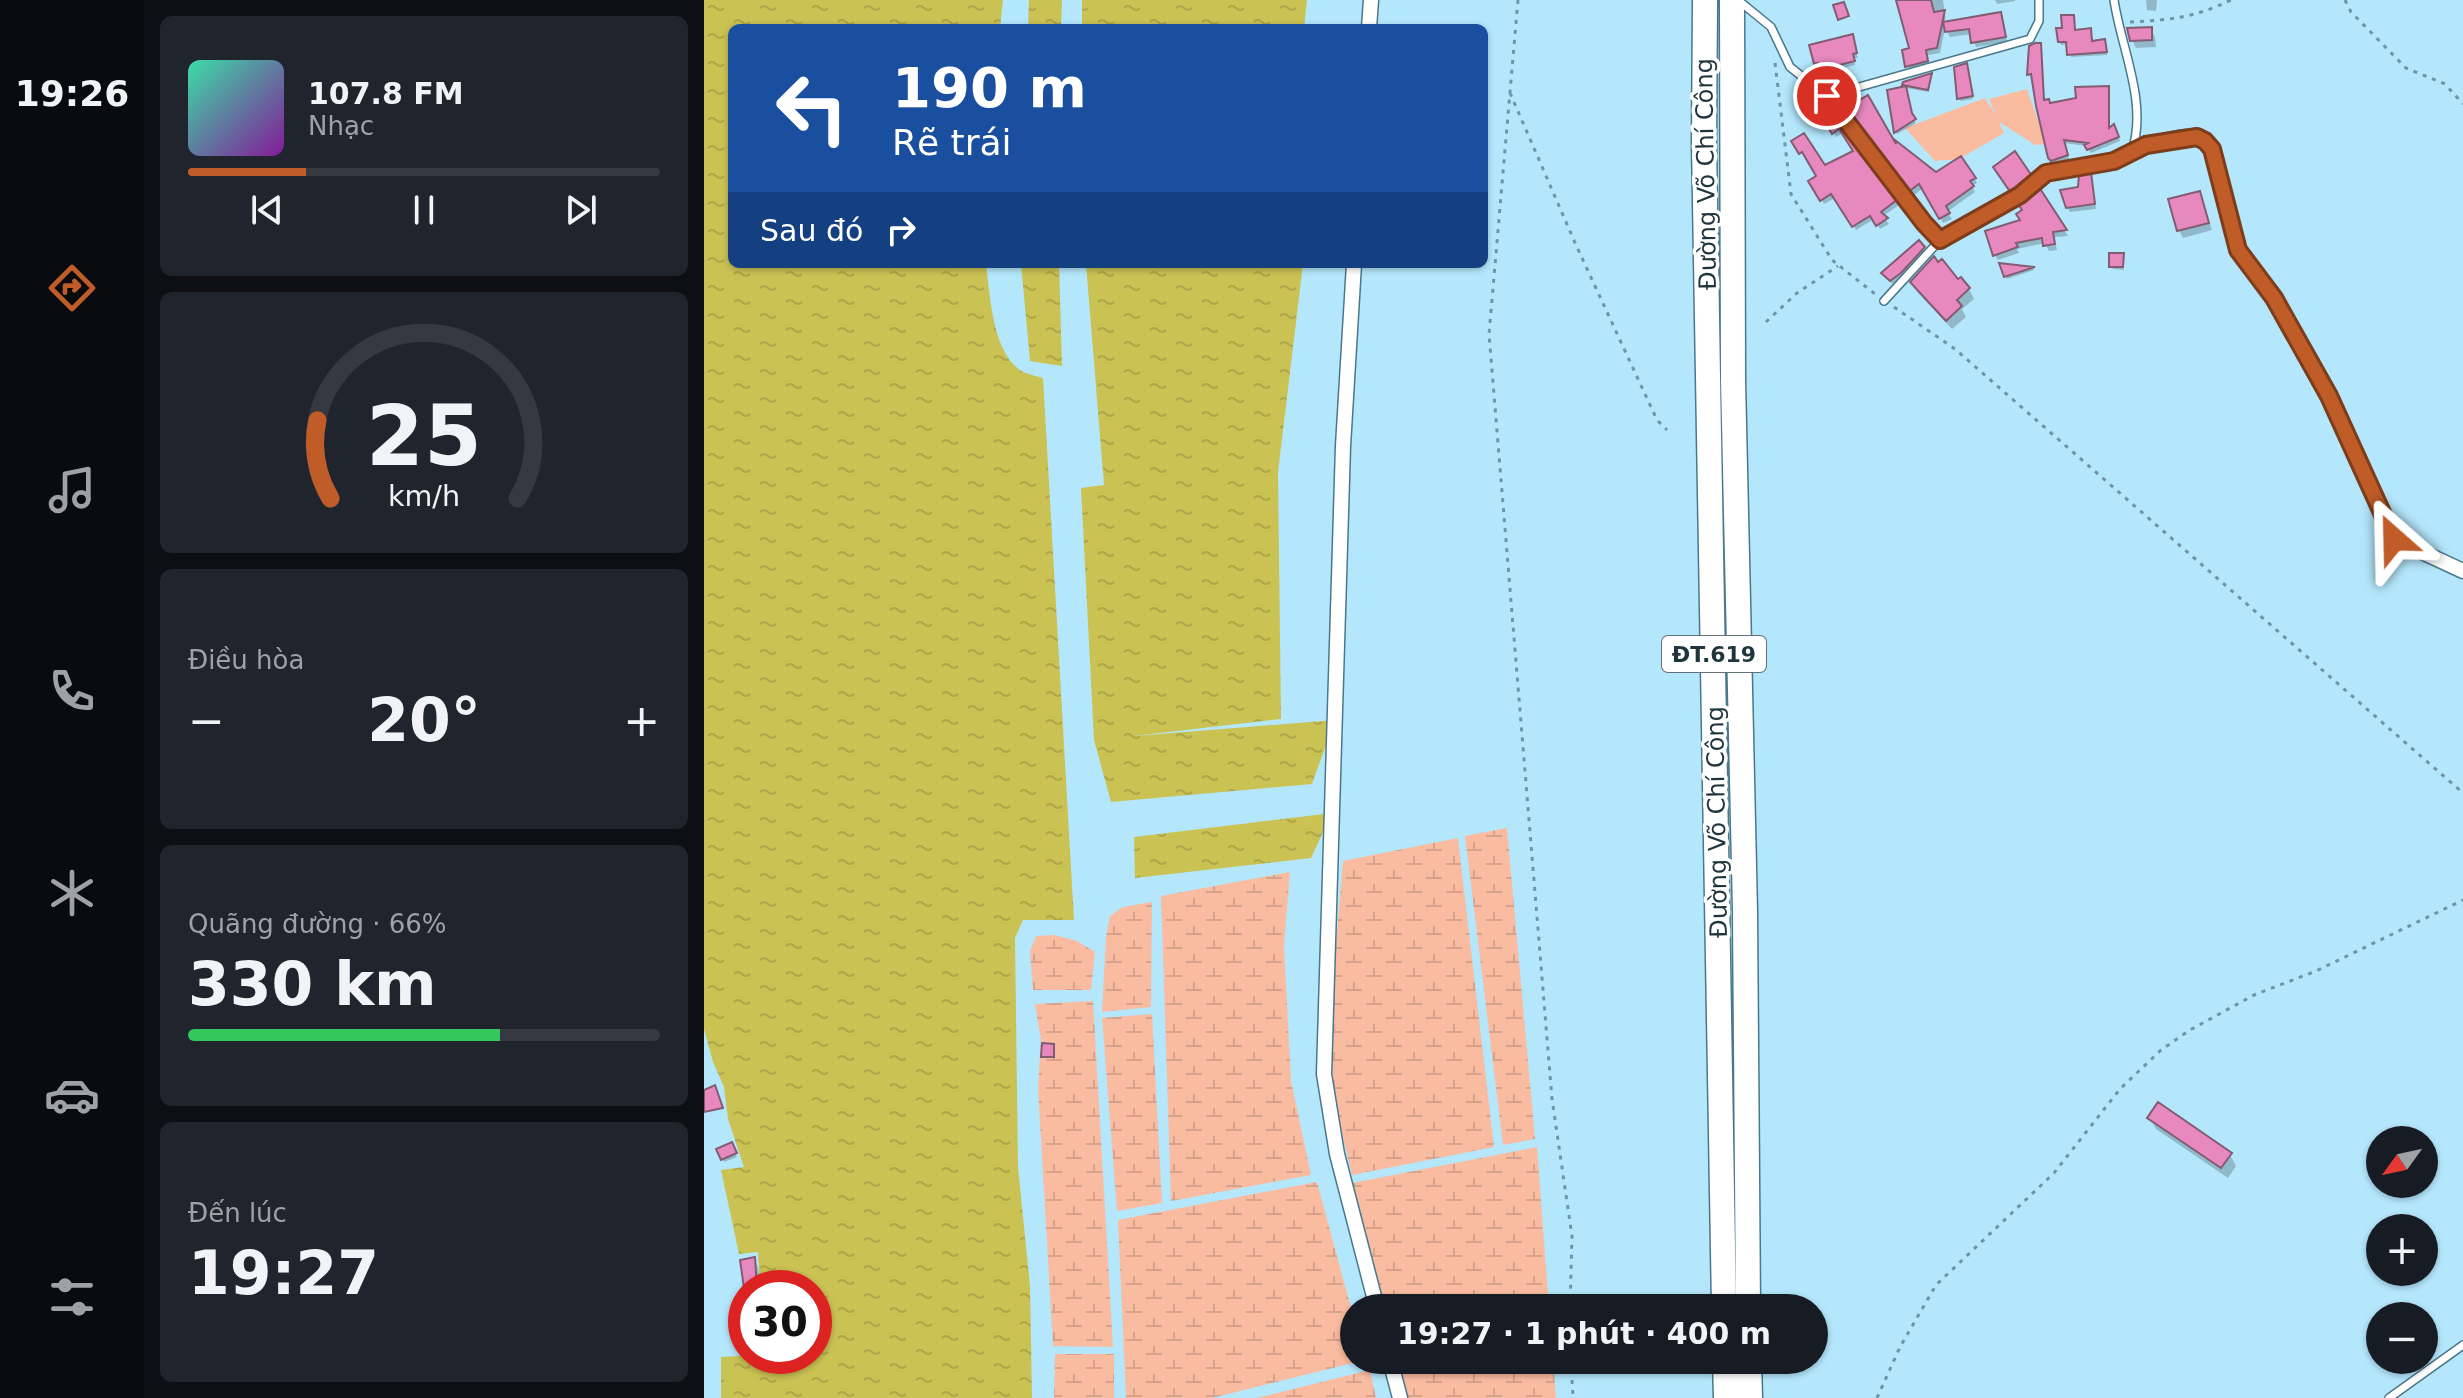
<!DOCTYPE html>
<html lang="vi">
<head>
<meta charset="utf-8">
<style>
	:root { --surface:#171b24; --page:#20242c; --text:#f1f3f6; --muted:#9ea1a6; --line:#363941; --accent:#c05c28 }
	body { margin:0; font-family:"DejaVu Sans",sans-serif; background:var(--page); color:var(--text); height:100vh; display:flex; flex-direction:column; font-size:30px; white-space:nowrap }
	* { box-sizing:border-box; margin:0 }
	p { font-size:26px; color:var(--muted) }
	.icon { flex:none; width:44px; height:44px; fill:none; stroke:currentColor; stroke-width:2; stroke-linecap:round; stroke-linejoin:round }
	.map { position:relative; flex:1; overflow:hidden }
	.panel { display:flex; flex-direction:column; gap:16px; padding:16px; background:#0d0f14; width:560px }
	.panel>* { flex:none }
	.banner { position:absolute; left:24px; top:24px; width:760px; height:244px; border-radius:12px; box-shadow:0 2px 6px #0004; background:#1a4fa0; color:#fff; overflow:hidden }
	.needle { width:52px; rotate:237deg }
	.tools { position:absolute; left:1662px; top:1126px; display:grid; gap:16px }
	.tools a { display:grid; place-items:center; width:72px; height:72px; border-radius:50%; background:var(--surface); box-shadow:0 2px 6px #0004; font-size:40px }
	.speed { position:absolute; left:24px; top:1270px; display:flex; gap:16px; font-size:40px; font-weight:700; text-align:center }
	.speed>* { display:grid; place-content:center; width:104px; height:104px; border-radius:50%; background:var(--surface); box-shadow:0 2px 6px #0004; line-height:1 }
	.speed .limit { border:12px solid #d22; background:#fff; color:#111 }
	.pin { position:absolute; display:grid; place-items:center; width:68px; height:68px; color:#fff; margin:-34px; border:4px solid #fff; border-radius:50%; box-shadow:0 2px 8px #0007 }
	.me { position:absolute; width:88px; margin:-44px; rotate:335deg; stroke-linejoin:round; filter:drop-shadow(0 0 6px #0008) }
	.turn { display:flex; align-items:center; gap:28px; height:168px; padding:0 32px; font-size:36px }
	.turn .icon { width:104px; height:104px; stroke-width:2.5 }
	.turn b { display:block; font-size:56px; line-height:68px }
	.then { display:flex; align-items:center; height:76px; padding:0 32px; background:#0003; gap:16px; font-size:30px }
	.big { font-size:60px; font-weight:700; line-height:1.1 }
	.panel .card { flex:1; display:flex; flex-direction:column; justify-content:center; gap:12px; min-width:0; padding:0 28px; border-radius:12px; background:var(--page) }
	.panel .dial { align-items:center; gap:0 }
	.dial svg { height:208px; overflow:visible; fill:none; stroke:var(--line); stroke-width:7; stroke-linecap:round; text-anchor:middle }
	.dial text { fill:var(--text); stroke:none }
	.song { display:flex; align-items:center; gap:24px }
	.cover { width:96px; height:96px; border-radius:12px; background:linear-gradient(135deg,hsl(160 70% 55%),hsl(290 70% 35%)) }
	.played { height:8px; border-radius:4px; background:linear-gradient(90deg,var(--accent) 25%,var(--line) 25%) }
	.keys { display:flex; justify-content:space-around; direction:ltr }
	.heat { display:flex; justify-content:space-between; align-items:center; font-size:44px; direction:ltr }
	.charge { height:12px; border-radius:6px; background:linear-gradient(90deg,#34c759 66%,var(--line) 0) }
	.trip { position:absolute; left:636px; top:1294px; width:488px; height:80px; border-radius:40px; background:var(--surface); box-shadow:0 2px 6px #0004; font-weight:700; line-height:80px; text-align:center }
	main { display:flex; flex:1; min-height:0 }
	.dock { display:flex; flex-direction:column; width:144px; justify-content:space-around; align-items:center; background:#090b0e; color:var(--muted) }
	.dock .icon { width:56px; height:56px }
	.dock .current { color:var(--accent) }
	.dock b { font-size:36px; color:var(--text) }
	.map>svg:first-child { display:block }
</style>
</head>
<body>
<main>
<nav class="dock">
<b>19:26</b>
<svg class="icon current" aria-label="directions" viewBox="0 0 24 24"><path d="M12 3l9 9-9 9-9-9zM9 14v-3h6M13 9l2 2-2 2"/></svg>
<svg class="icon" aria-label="music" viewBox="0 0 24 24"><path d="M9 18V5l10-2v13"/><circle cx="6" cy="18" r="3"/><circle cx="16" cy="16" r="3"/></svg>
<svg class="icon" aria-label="phone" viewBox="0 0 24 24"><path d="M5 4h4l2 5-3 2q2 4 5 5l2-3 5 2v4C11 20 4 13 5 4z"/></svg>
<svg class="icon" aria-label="climate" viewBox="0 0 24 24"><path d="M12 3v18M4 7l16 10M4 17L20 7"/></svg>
<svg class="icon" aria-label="car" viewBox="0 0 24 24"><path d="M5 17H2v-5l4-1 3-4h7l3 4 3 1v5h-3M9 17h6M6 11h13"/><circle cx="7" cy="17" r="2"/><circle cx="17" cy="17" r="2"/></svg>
<svg class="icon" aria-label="filters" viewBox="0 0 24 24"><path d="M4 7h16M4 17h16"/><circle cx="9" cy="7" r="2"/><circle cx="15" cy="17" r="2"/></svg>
</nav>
<section class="panel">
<div class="card">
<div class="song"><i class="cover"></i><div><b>107.8 FM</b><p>Nhạc</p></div></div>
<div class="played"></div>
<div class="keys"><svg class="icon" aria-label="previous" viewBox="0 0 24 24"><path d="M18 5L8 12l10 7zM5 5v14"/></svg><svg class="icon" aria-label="pause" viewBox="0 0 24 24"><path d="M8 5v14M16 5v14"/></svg><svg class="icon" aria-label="next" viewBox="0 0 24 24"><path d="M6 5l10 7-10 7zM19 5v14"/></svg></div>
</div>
<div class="card dial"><svg viewBox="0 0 100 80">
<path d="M14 69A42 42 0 1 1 86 69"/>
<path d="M14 69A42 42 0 0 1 9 39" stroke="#c05c28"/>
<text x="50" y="56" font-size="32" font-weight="700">25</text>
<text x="50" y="72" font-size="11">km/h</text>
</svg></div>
<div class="card"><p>Điều hòa</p>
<div class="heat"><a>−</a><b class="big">20°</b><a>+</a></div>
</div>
<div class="card"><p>Quãng đường · 66%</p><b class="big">330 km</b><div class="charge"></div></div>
<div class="card"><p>Đến lúc</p><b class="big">19:27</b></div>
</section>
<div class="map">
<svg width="1759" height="1398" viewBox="0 0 1759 1398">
	<defs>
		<pattern id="wetland-marsh" width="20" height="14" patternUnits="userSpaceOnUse" patternTransform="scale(2)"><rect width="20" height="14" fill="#fabca0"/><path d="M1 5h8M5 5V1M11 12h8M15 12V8" fill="none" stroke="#d6a28b"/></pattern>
		<pattern id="water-ripples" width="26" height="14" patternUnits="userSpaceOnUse" patternTransform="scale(2)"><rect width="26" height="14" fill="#cac253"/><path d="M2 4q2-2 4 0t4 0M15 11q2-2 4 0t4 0" fill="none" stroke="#ada749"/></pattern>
	</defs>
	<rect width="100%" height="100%" fill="#b4e7fc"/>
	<!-- green -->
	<path fill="#fabca0" d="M1323 89 1342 144 1331 145 1295 122 1300 133 1255 159 1231 161 1201 128 1281 98 1292 116 1285 99Z"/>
	<!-- wetland -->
	<path fill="url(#wetland-marsh)" d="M803 828 831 1139 799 1145 761 836Z
		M754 838 790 1147 648 1175 622 1066 639 861Z
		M586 872 580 945 587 1081 607 1175 467 1201 457 896Z
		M448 902 447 1007 398 1012 402 937 406 916 419 907Z
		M350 935 373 941 391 952 387 990H329L326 951 332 936Z
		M389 1001 409 1347 349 1346 334 1088 337 1040 331 1004Z
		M448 1014 458 1203 413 1211 398 1018Z
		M833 1147 845 1308H677L648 1183Z
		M613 1182 650 1319V1360H661L508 1398H422L414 1220Z
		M351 1354H410V1398H350Z
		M689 1360H849L852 1398H698Z
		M666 1370 672 1398H553Z"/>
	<!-- water -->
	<path fill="url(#water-ripples)" d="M0 0H299L296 28H28V264H282C286 294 288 351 316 370 322 374 332 376 339 378L370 920H319L311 938 314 1167 326 1286 328 1398H17V1357L36 1356 35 1340 28 1337 27 1303 42 1307V1356H110V1288H56L54 1252 35 1254 17 1170 40 1167 24 1119 20 1087 9 1062 0 1029Z
		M325 0H358L357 28H324Z
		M378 0H603L600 28H378Z
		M317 264H355L358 366 326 361Z
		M382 264H599L574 472 577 719 430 736 631 720 608 784 407 802 390 740 377 488 400 485Z
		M628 813 607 858 431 878 430 837Z"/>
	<!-- shadow -->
	<path fill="#0003" d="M1194 0H1239L1242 23 1296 14 1303 42 1272 47 1268 34 1246 37 1241 28 1236 53 1224 55 1225 66 1206 72 1200 51 1208 50Z
		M1291 0H1311V1L1293 4Z
		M1442 0H1453L1452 11 1443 10Z
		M1370 20 1371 32 1386 30 1389 43 1402 44 1403 55 1367 57 1364 44 1357 45 1356 42 1360 29Z
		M1447 29 1451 37 1452 47 1432 48 1428 40Z
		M1148 36 1154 58H1150L1151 65 1119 73 1111 63Z
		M1335 45 1341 102 1346 105 1375 100 1403 88 1406 92V130L1412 131 1416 141 1387 153 1383 146 1360 143 1365 159 1351 164 1329 78 1325 74Z
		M1264 69 1269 99 1257 101 1255 98Z
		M1227 76 1225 92 1202 88 1200 85Z
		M1185 92 1212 123 1193 134 1192 132Z
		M1147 115 1195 154 1232 175 1257 159 1273 183 1268 186 1271 192 1243 212 1248 219 1239 223 1219 188 1209 196Z
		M1130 119 1195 205 1179 216 1185 224 1176 229 1170 219 1152 230 1131 198 1120 204 1107 182 1115 177 1090 142 1120 167 1152 152 1139 133 1132 137 1124 123Z
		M1311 154 1329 183 1312 198 1295 174Z
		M1386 174 1392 209 1366 212 1363 207Z
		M1335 190 1364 236 1350 237 1353 250 1345 251 1341 243 1313 249 1315 253 1294 260 1291 255 1319 221Z
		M1495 193 1508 230 1479 238 1475 230Z
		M1220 248 1223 254 1191 286 1183 279 1179 274Z
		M1418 255 1420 270 1409 269 1407 266Z
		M1298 265 1329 268 1330 270 1303 279Z
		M1254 282 1265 289 1270 299 1258 309 1262 317 1248 329 1214 293 1208 283Z
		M1446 1118 1526 1155 1532 1166 1524 1178 1452 1129Z
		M27 1145 33 1157 20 1162 15 1150Z
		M50 1259 54 1267 57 1288H42V1307V1283Z"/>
	<!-- building -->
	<path fill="#e789bf" stroke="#835c72" stroke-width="2" d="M1192 0H1227L1230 12 1241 10 1233 48 1222 50 1224 61 1201 67 1198 50 1205 48Z
		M1140 2 1145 16 1134 20 1129 5Z
		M1297 12 1302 37 1267 43 1265 29 1241 32 1239 22Z
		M1357 15H1370L1371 30 1387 28 1388 41 1401 39 1403 52 1363 55 1362 42H1354L1352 28H1358Z
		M1448 27V40L1426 41 1423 28Z
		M1149 34 1153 53 1149 54 1151 61 1115 70 1114 63 1110 64 1105 45Z
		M1331 43H1337L1340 100 1345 99 1346 103 1372 98 1371 87 1405 86V128L1410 124 1415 137 1383 150 1380 145 1384 143 1360 140 1364 155 1347 161 1344 158 1332 106 1327 74 1323 75 1325 46Z
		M1263 63 1269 96 1253 99 1250 67Z
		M1228 73 1224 90 1198 85 1199 82Z
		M1202 86 1208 113 1212 119 1190 133 1183 90Z
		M1164 95 1192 144 1191 140 1232 172 1257 156 1272 178 1266 181 1270 186 1242 206 1246 213 1235 219 1215 184 1204 192 1141 109Z
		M1131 117 1194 199 1177 212 1184 218 1172 226 1166 216 1148 227 1127 194 1116 201 1104 181 1112 176 1098 152 1095 154 1087 141 1100 133 1121 165 1149 151 1135 129 1128 134 1121 122Z
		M1311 151 1328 176 1307 193 1289 167Z
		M1387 172 1391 204 1362 208 1356 190 1374 187 1375 174Z
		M1335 187 1363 230 1349 232 1351 244 1339 246 1338 238 1312 243 1314 247 1289 256 1281 231 1316 220 1312 214 1318 210 1314 204Z
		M1496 191 1505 223 1473 231 1464 199Z
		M1215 240 1221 247 1197 273 1186 281 1177 273Z
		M1405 253H1420L1419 267H1405Z
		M1230 256 1234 262 1238 259 1254 279 1257 277 1266 288 1253 300 1258 306 1242 321 1206 282Z
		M1295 263 1331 267 1300 277Z
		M338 1043 350 1044V1057H337Z
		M11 1085 19 1108 0 1112V1090Z
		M1454 1102 1528 1153 1517 1168 1443 1118Z
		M28 1142 33 1153 17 1160 12 1149Z
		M51 1257 53 1288H40L36 1260Z"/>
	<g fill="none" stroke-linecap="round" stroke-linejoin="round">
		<!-- service casing -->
		<g stroke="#49788b" stroke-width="10">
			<path id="service" d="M1034 0 1067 27 1086 67 1123 96
				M1335 0V21L1326 39 1123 96 1220 223 1236 240 1316 195 1342 173 1410 161 1428 151C1444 102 1417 48 1410 0
				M1180 301 1236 240
				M1685 1398 1759 1345"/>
		</g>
		<!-- minor casing -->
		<g stroke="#49788b" stroke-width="17">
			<path id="minor" d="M665 28 667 0
				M1428 151C1442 145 1478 135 1493 137 1500 138 1504 144 1508 149L1534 250 1570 298 1625 396 1690 539 1759 571
				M650 264 639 446 620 1074 633 1154 673 1308
				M686 1360 696 1398"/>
		</g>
		<!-- primary casing -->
		<g stroke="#49788b" stroke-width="27">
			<path id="primary" d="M1001 0 1000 143 1020 1308
				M1028 0 1029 380 1041 911 1044 1308
				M1021 1360 1022 1398
				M1045 1360 1046 1398"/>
		</g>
		<!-- path -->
		<path stroke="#6f95a4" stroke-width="3" stroke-dasharray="4 6" stroke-linecap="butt" d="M814 0 785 334 848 1099 868 1236 866 1308
			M1641 0 1647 12 1702 68 1741 84 1759 104
			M1426 22C1466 20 1490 18 1527 0
			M1071 63 1087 194 1128 260 1171 294
			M806 93 872 245 953 420 963 430
			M1190 307 1251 349 1759 793
			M1062 322 1093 293 1134 266
			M867 1360 869 1398
			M1173 1398 1196 1347 1232 1285 1350 1173 1416 1089 1457 1050 1486 1030 1550 995 1612 971 1759 900"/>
		<!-- service -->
		<use href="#service" stroke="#fff" stroke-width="7"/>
		<!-- minor -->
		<use href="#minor" stroke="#fff" stroke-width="14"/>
		<!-- primary -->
		<use href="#primary" stroke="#fff" stroke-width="24"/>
	</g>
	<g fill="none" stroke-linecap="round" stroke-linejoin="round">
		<!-- route casing -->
		<g stroke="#7d3c1a" stroke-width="20">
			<path id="route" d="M1123 96 1220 223 1236 240 1316 195 1342 173 1410 161 1442 145 1493 137 1501 141 1508 149 1534 250 1570 298 1625 396 1690 539"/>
		</g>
		<!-- route -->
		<use href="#route" stroke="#c05c28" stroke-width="14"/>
	</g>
	<g text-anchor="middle" stroke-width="7" stroke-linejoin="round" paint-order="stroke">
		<!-- shield labels -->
		<rect fill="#fff" stroke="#627176" stroke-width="2" x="958" y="636" width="104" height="36" rx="6"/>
		<g font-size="22" font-weight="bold" fill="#1f343c">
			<text x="1010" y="662">ĐT.619</text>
		</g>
		<!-- street labels -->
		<g font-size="24" fill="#1f343c" stroke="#fff">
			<text transform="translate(1002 174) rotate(-91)" y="8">Đường Võ Chí Công</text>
			<text transform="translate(1013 822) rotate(-91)" y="8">Đường Võ Chí Công</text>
		</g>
	</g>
</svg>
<div class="tools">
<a><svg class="needle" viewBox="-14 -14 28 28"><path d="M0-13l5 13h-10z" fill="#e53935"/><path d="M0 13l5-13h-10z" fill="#9ea1a6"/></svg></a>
<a>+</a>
<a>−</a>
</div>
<div class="speed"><div class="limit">30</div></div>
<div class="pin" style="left:1123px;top:96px;background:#d93025"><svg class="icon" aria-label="arrive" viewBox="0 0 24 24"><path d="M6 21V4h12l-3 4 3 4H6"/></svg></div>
<svg class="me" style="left:1690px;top:539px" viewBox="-20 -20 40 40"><path d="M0-17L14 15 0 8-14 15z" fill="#c05c28" stroke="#fff" stroke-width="4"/></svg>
<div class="trip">19:27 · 1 phút · 400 m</div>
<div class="banner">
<div class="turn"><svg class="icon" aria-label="left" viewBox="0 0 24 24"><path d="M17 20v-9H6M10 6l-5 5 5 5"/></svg><div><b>190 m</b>Rẽ trái</div></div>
<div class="then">Sau đó<svg class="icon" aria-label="right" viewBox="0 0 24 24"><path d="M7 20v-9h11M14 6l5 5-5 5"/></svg></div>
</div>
</div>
</main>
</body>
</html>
